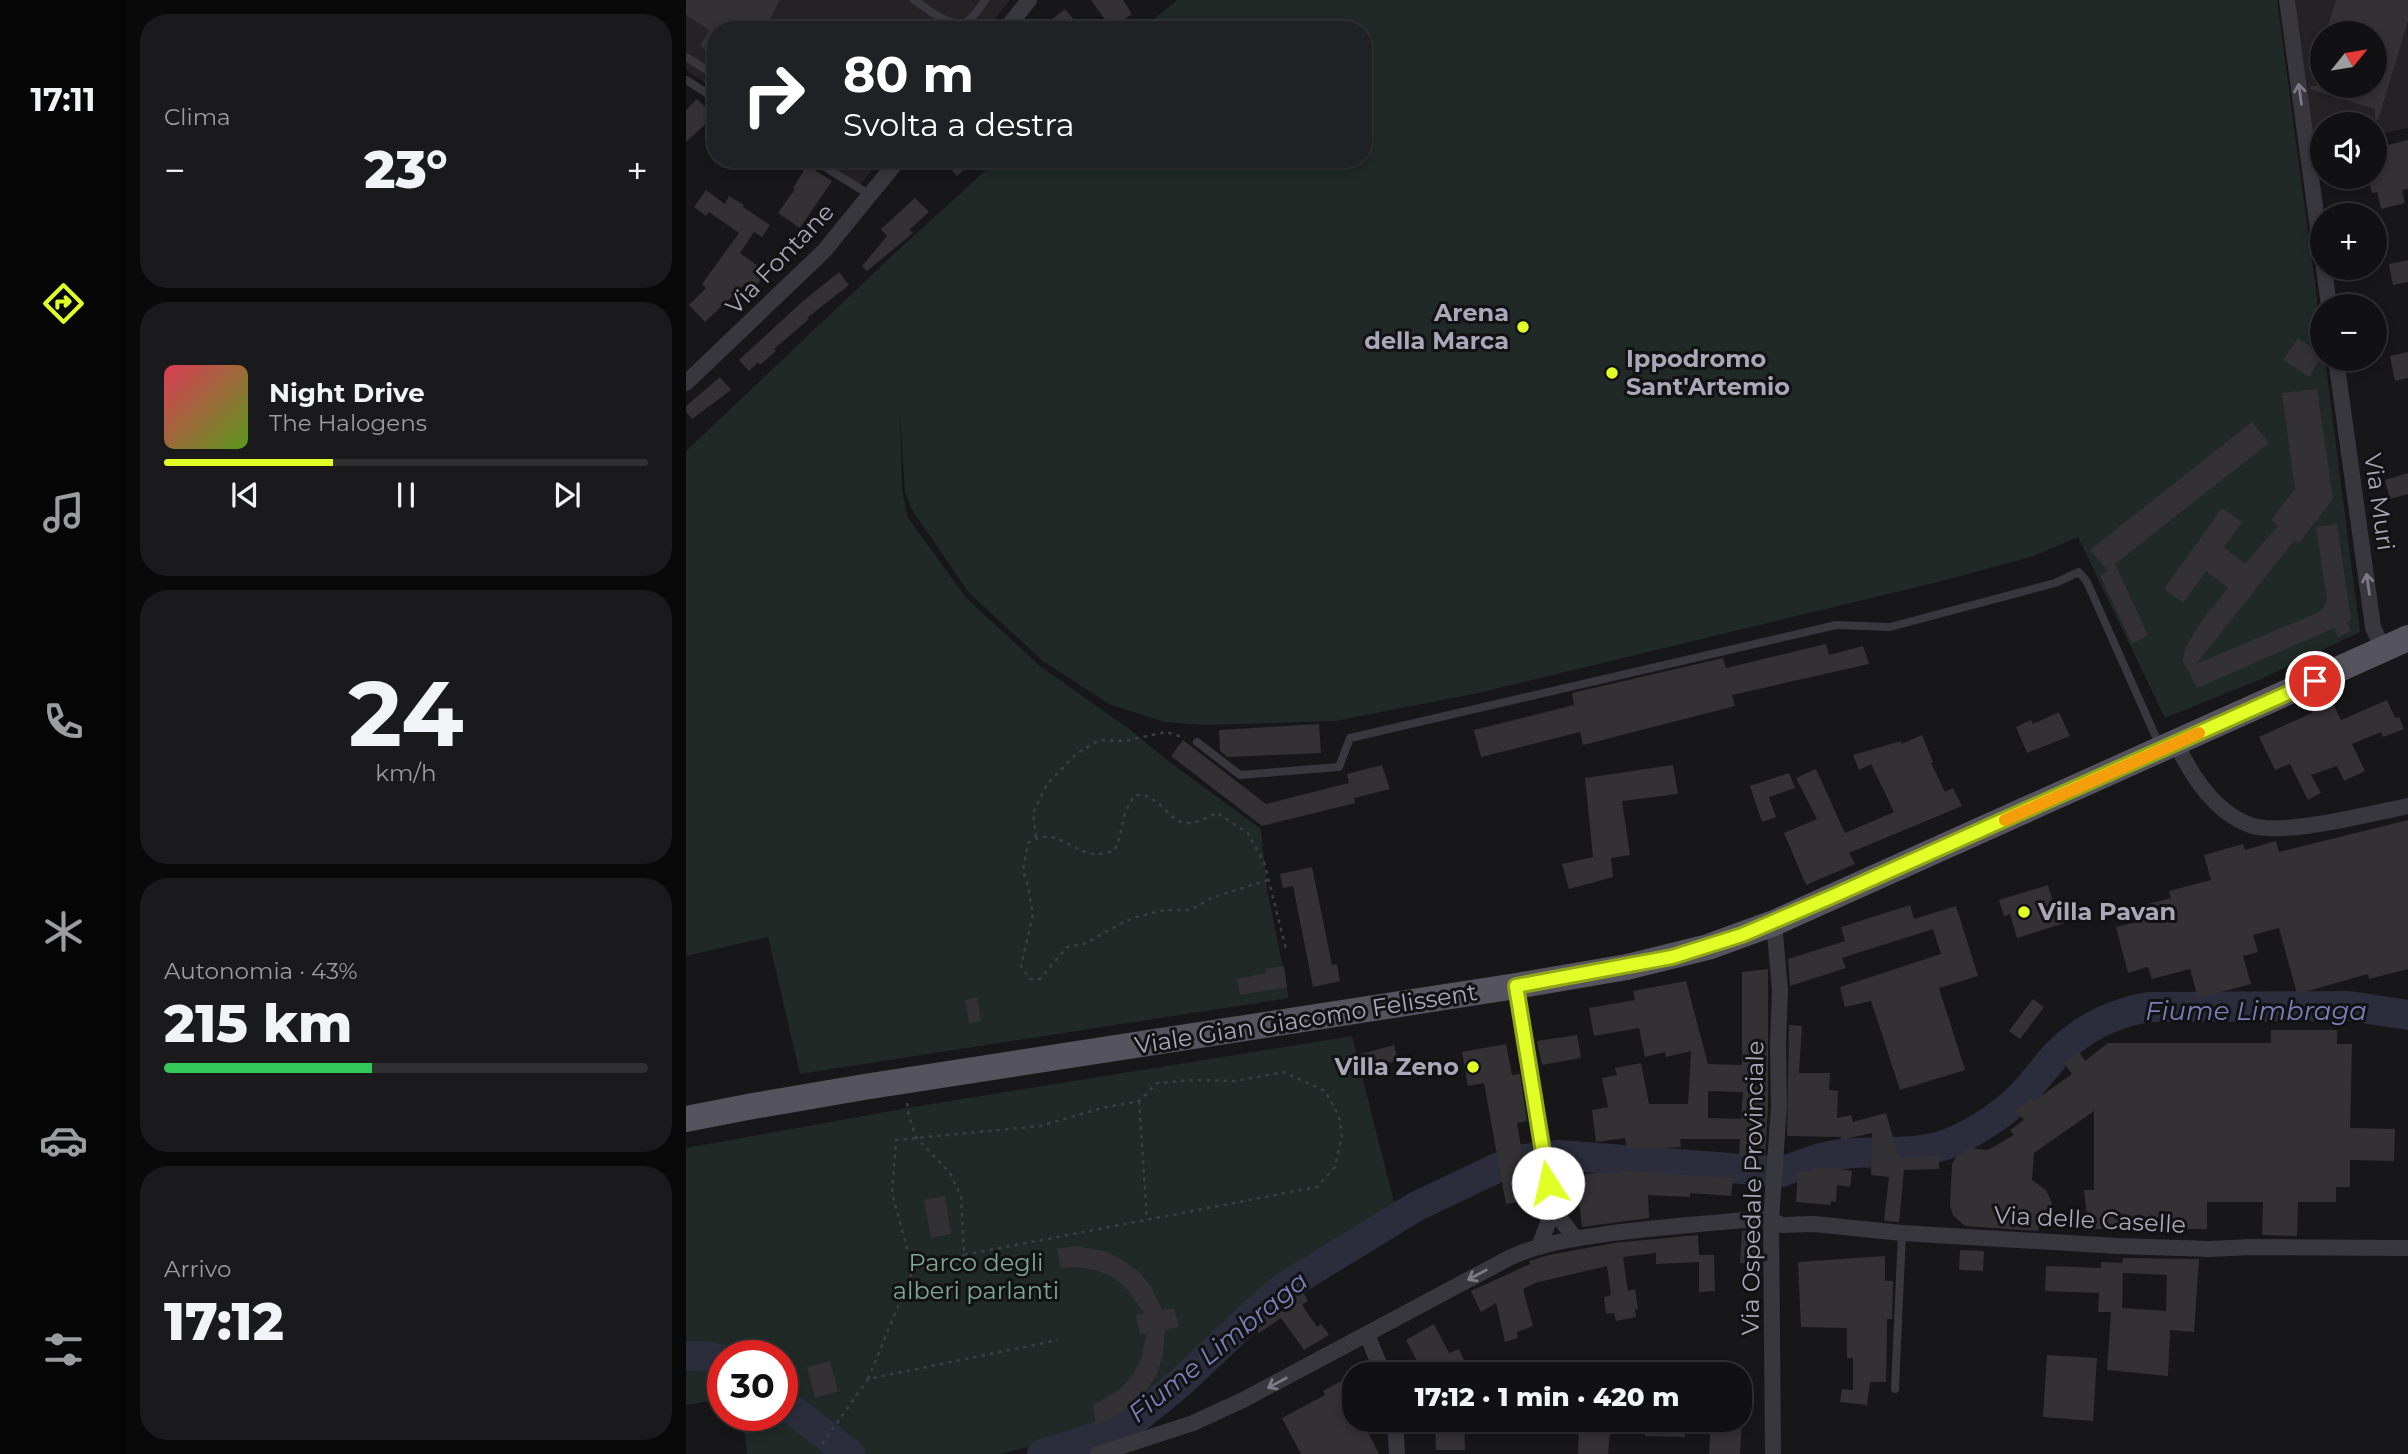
<!DOCTYPE html>
<html lang="it">
<head>
<meta charset="utf-8">
<style>
	:root { --surface:#111012; --page:#1a191b; --text:#f1f3f6; --muted:#9c9d9f; --line:#303032; --accent:#e1ff27 }
	body { margin:0; font-family:Montserrat,sans-serif; background:var(--page); color:var(--text); height:100vh; display:flex; flex-direction:column; font-size:26px; white-space:nowrap }
	* { box-sizing:border-box; margin:0 }
	p { font-size:23px; color:var(--muted) }
	.icon { flex:none; width:38px; height:38px; fill:none; stroke:currentColor; stroke-width:2; stroke-linecap:round; stroke-linejoin:round }
	.map { position:relative; flex:1; overflow:hidden }
	.drawer { display:flex; flex-direction:column; gap:14px; padding:14px; background:#09090a; width:560px }
	.drawer>* { flex:none }
	.guide { position:absolute; left:21px; top:21px; width:665px; height:147px; border-radius:28px; box-shadow:0 4px 10px #0003,0 0 0 2px var(--line); background:#202124; color:#fff; overflow:hidden }
	.needle { width:46px; rotate:60deg }
	.tools { position:absolute; left:1624px; top:21px; display:grid; gap:14px }
	.tools a { display:grid; place-items:center; width:77px; height:77px; border-radius:50%; background:var(--surface); box-shadow:0 4px 10px #0003,0 0 0 2px var(--line); font-size:35px }
	.speed { position:absolute; left:21px; top:1340px; display:flex; gap:14px; font-size:35px; font-weight:700; text-align:center }
	.speed>* { display:grid; place-content:center; width:91px; height:91px; border-radius:50%; background:var(--surface); box-shadow:0 4px 10px #0003,0 0 0 2px var(--line); line-height:1 }
	.speed .limit { border:10px solid #d22; background:#fff; color:#111 }
	.pin { position:absolute; display:grid; place-items:center; width:60px; height:60px; color:#fff; margin:-30px; border:4px solid #fff; border-radius:50%; box-shadow:0 2px 7px #0007 }
	.me { position:absolute; width:77px; margin:-38px; rotate:350deg; stroke-linejoin:round; filter:drop-shadow(0 0 5px #0008) }
	.turn { display:flex; align-items:center; gap:24px; height:147px; padding:0 21px; font-size:32px }
	.turn .icon { width:91px; height:91px; stroke-width:2.5 }
	.turn b { display:block; font-size:49px; line-height:60px }
	.big { font-size:52px; font-weight:800; line-height:1.1 }
	.drawer .tile { flex:1; display:flex; flex-direction:column; justify-content:center; gap:10px; min-width:0; padding:0 24px; border-radius:28px; background:var(--page) }
	.drawer .dial { align-items:center; gap:0 }
	.dial b { font-size:91px; line-height:1 }
	.song { display:flex; align-items:center; gap:21px }
	.cover { width:84px; height:84px; border-radius:10px; background:linear-gradient(135deg,hsl(350 70% 55%),hsl(90 70% 35%)) }
	.played { height:7px; border-radius:4px; background:linear-gradient(90deg,var(--accent) 35%,var(--line) 35%) }
	.keys { display:flex; justify-content:space-around; direction:ltr }
	.heat { display:flex; justify-content:space-between; align-items:center; font-size:38px; direction:ltr }
	.charge { height:10px; border-radius:5px; background:linear-gradient(90deg,#34c759 43%,var(--line) 0) }
	.trip { position:absolute; left:656px; top:1362px; width:410px; height:70px; border-radius:28px; background:var(--surface); box-shadow:0 4px 10px #0003,0 0 0 2px var(--line); font-weight:800; line-height:70px; text-align:center }
	main { display:flex; flex:1; min-height:0 }
	.menu { display:flex; flex-direction:column; width:126px; justify-content:space-around; align-items:center; background:#070607; color:var(--muted) }
	.menu .icon { width:49px; height:49px }
	.menu .selected { color:var(--accent) }
	.menu b { font-size:32px; color:var(--text) }
	.map>svg:first-child { display:block }
</style>
</head>
<body>
<main>
<nav class="menu">
<b>17:11</b>
<svg class="icon selected" aria-label="directions" viewBox="0 0 24 24"><path d="M12 3l9 9-9 9-9-9zM9 14v-3h6M13 9l2 2-2 2"/></svg>
<svg class="icon" aria-label="music" viewBox="0 0 24 24"><path d="M9 18V5l10-2v13"/><circle cx="6" cy="18" r="3"/><circle cx="16" cy="16" r="3"/></svg>
<svg class="icon" aria-label="phone" viewBox="0 0 24 24"><path d="M5 4h4l2 5-3 2q2 4 5 5l2-3 5 2v4C11 20 4 13 5 4z"/></svg>
<svg class="icon" aria-label="climate" viewBox="0 0 24 24"><path d="M12 3v18M4 7l16 10M4 17L20 7"/></svg>
<svg class="icon" aria-label="car" viewBox="0 0 24 24"><path d="M5 17H2v-5l4-1 3-4h7l3 4 3 1v5h-3M9 17h6M6 11h13"/><circle cx="7" cy="17" r="2"/><circle cx="17" cy="17" r="2"/></svg>
<svg class="icon" aria-label="filters" viewBox="0 0 24 24"><path d="M4 7h16M4 17h16"/><circle cx="9" cy="7" r="2"/><circle cx="15" cy="17" r="2"/></svg>
</nav>
<section class="drawer">
<div class="tile"><p>Clima</p>
<div class="heat"><a>−</a><b class="big">23°</b><a>+</a></div>
</div>
<div class="tile">
<div class="song"><i class="cover"></i><div><b>Night Drive</b><p>The Halogens</p></div></div>
<div class="played"></div>
<div class="keys"><svg class="icon" aria-label="previous" viewBox="0 0 24 24"><path d="M18 5L8 12l10 7zM5 5v14"/></svg><svg class="icon" aria-label="pause" viewBox="0 0 24 24"><path d="M8 5v14M16 5v14"/></svg><svg class="icon" aria-label="next" viewBox="0 0 24 24"><path d="M6 5l10 7-10 7zM19 5v14"/></svg></div>
</div>
<div class="tile dial"><b>24</b><p>km/h</p></div>
<div class="tile"><p>Autonomia · 43%</p><b class="big">215 km</b><div class="charge"></div></div>
<div class="tile"><p>Arrivo</p><b class="big">17:12</b></div>
</section>
<div class="map">
<svg width="1722" height="1454" viewBox="0 0 1722 1454">
	<rect width="100%" height="100%" fill="#171618"/>
	<!-- built -->
	<path fill="#242225" fill-rule="evenodd" d="M0 0H324L300 30H30V90L0 70Z
		M1609 0H1722V128L1689 135V124H1636V147L1629 148ZM1636 33H1689V86H1636Z
		M135 159H195L174 185Z"/>
	<!-- green -->
	<path fill="#202926" d="M491 0H1591L1631 298 1636 359H1639L1674 632 1573 680 1479 718 1392 537 1348 556 1256 581 792 693 649 721 518 725 479 722 423 704 357 661 284 594 226 510 219 492 214 413 216 490 222 518 281 599 354 666 443 729 485 763 575 829 581 889 603 998 114 1074 82 937 0 956V451L208 254 312 159H677V30H455Z
		M666 1036 709 1206 668 1230 582 1293 482 1387 429 1425 314 1454H61L57 1416H96V1356H37V1399L0 1405V1148L227 1107Z"/>
	<g fill="none" stroke-linecap="round" stroke-linejoin="round">
		<!-- river -->
		<path stroke="#2b2d3d" stroke-width="30" d="M838 1159 873 1155 1096 1172C1116 1164 1136 1156 1157 1154 1191 1150 1232 1156 1264 1143 1289 1132 1316 1115 1335 1096 1348 1083 1358 1068 1370 1055 1396 1028 1427 1013 1463 1007L1663 1006 1722 1015
			M0 1356H21L37 1360
			M96 1402 164 1454
			M356 1454 423 1433 446 1422 494 1383 583 1299 597 1288 729 1207 813 1167"/>
	</g>
	<!-- building -->
	<path fill="#333134" fill-rule="evenodd" d="M0 0H94L78 30H30V57L14 46 23 30 0 15Z
		M405 0H437L446 14 425 28Z
		M1650 0H1722V21L1692 120 1689 119V109L1624 89 1625 86H1689V33H1640Z
		M379 9 396 30H352Z
		M11 99 28 116 0 142V110Z
		M1722 140V189L1716 190 1719 203 1695 209 1691 192 1686 193 1682 177H1689V148Z
		M256 159H290L271 176Z
		M121 165 146 181 114 228 92 213 109 189 107 188Z
		M20 190 39 204 43 196 58 205 57 207 84 225 76 237 68 232 54 253 80 272 68 289 60 283 19 322 3 305 20 288 16 284 53 233 23 212 20 216 8 207Z
		M229 198 243 212 223 230 227 233 181 271 176 266 201 236 195 229Z
		M1722 260V282L1707 285 1703 264Z
		M153 272 163 285 121 318 123 319 88 349 90 351 74 365 72 362 63 371 53 360 116 302Z
		M1612 338 1636 355 1623 377 1597 360Z
		M1722 352V378L1709 381 1704 356Z
		M34 377 45 390 6 419 0 412V406Z
		M1631 389 1647 499 1613 543 1609 540 1510 664 1636 611 1641 600 1630 527 1651 524 1665 620 1661 622 1665 631 1652 637 1648 628 1511 688 1497 661 1499 648 1517 619 1542 588 1520 571 1497 603 1478 589 1536 508 1556 522 1538 547 1559 564 1592 526 1585 520 1609 489 1596 393Z
		M1566 422 1583 443 1429 564 1462 635 1446 644 1414 575 1422 571 1404 550Z
		M1722 473V494L1704 499 1699 480Z
		M1140 644 1143 655 1177 646 1183 664 1046 695 1049 706 897 745 894 732 795 757 788 730 888 705 886 693 1037 658 1040 668Z
		M1643 695 1655 720 1701 700 1709 718 1713 717 1718 729 1697 737 1695 732 1666 744 1679 771 1658 781 1651 766 1625 775 1635 793 1622 800 1604 764 1589 770 1573 737 1626 713 1623 705Z
		M1373 712 1384 736 1341 753 1330 727 1345 720 1347 724Z
		M633 724 635 753 542 757 534 751 533 730Z
		M1236 735 1247 762 1245 763 1259 792 1267 788 1276 806 1163 853 1169 864 1120 885 1098 833 1131 819 1110 778 1130 769 1159 833 1208 812 1185 764 1173 770 1167 755 1215 741V744Z
		M497 740 580 804 663 783 661 774 696 765 704 789 668 798 669 803 576 826 485 756Z
		M987 765 992 794 936 801 944 855 925 858 927 877 883 889 876 864 907 857 899 778Z
		M1103 773 1109 788 1083 797 1090 817 1076 822 1064 786Z
		M1722 820V969L1683 979 1682 974 1611 994 1593 928 1567 935 1572 952 1557 956 1565 984 1512 998 1504 969 1466 979 1462 967 1442 973 1430 927 1451 922 1447 908 1485 898 1483 891 1525 880 1518 855 1557 844 1559 850 1590 841 1593 852Z
		M626 867 646 965 651 964 654 981 627 987 607 886 597 888 594 874Z
		M1362 885 1368 906 1371 905 1373 909 1387 905 1391 919 1331 938 1324 914 1318 916 1313 900Z
		M1224 905 1228 919 1270 906 1292 976 1253 988 1279 1070 1214 1090 1185 1001 1159 1007 1154 987 1255 954 1247 929 1156 958 1160 968 1104 986 1102 959 1159 941 1155 927Z
		M598 966 601 987 554 995 551 979 580 973 579 969Z
		M1082 969V1106L1079 1159 1053 1155 1054 1139H994L995 1147 978 1148H941L939 1138 910 1142 906 1110 922 1107 916 1078 931 1075 929 1068 955 1063 963 1104H1002L1005 1051 980 1057 979 1052 959 1057 953 1028 908 1036 903 1008 949 1000 947 991 1000 981 1022 1064 1056 1065V972ZM1022 1091 1057 1092 1055 1119 1022 1118Z
		M291 997 295 1021 283 1023 279 1000Z
		M1347 999 1358 1007 1334 1039 1323 1031Z
		M1103 1025 1116 1026 1113 1073H1144L1143 1090 1152 1091 1151 1118 1165 1115 1167 1122 1200 1113 1213 1158 1253 1156V1169L1218 1170 1213 1222 1198 1221 1203 1177 1185 1175 1186 1133 1155 1140V1137L1101 1136Z
		M1585 1030H1651V1044H1666L1664 1128 1709 1129 1708 1161 1664 1160V1187H1650V1202H1612L1611 1236 1576 1235 1577 1202H1521V1229H1405V1217H1401L1398 1190H1408V1111L1348 1153 1346 1180 1360 1190 1366 1203 1363 1216 1353 1225 1352 1231 1279 1226 1267 1215 1264 1206 1266 1164 1270 1157 1284 1148 1302 1150 1328 1135 1324 1130 1338 1120 1330 1110 1346 1098 1348 1101 1386 1074 1378 1063 1393 1052 1399 1061 1422 1043H1585Z
		M891 1035 895 1058 856 1065 851 1041Z
		M820 1044 826 1075 834 1074 841 1121 831 1123 844 1200 820 1204 798 1083 782 1086 776 1052Z
		M708 1045 712 1060 675 1071 671 1055Z
		M1136 1166 1166 1171 1164 1187 1151 1185 1150 1202 1145 1201 1144 1205 1110 1202 1112 1171 1125 1172 1126 1168 1136 1169Z
		M935 1171 1047 1178 1045 1196 1004 1193V1197L962 1195 963 1218 896 1227 890 1175 910 1173 935 1174Z
		M259 1196 265 1234 245 1238 238 1200Z
		M1072 1230 1070 1264 1054 1263 1056 1231Z
		M1012 1235 1013 1255H1028L1029 1291 1013 1292V1262L970 1264V1253L937 1257 942 1291 949 1289 952 1309H949L950 1317 930 1321 928 1313 920 1314 918 1297 925 1295 921 1266 849 1283 837 1289 847 1326 831 1332 832 1338 819 1342 810 1303 795 1312 785 1291 844 1264 843 1261 863 1255 928 1243Z
		M389 1246 422 1252 439 1262 454 1273 465 1287 476 1310 488 1308 493 1327 479 1330 477 1355 471 1374 458 1395 440 1410 410 1426 407 1405 433 1390 447 1375 455 1359 461 1333 454 1334 450 1315 458 1313 440 1288 427 1277 409 1270 391 1267 375 1268 371 1249Z
		M1274 1250 1298 1251 1297 1271 1273 1270Z
		M1199 1256V1281H1207L1206 1319H1201L1200 1382H1184L1181 1405 1154 1402 1156 1389 1167 1390V1358H1161V1328L1115 1327 1112 1262Z
		M1437 1258 1513 1259 1508 1332 1484 1330 1482 1376 1421 1370 1425 1312H1412L1413 1293 1359 1291 1360 1266 1415 1268V1262L1436 1263ZM1437 1273 1481 1275 1480 1311 1436 1308Z
		M615 1289 622 1301 616 1305 631 1327 635 1324 643 1335 618 1350 595 1318 573 1333 566 1323Z
		M748 1324 763 1353 773 1349 780 1364 772 1368 774 1374H738L720 1340Z
		M1361 1355 1411 1358 1407 1421 1357 1417Z
		M144 1361 152 1391 129 1398 121 1367Z
		M668 1374V1419H675L693 1454H615L596 1418 639 1395 637 1391Z
		M749 1419H778L779 1450H750Z
		M959 1419H1000L999 1437 959 1436Z
		M1025 1419 1056 1421 1054 1454H1023Z
		M893 1429 924 1431 922 1454H892Z"/>
	<g fill="none" stroke-linecap="round" stroke-linejoin="round">
		<!-- path -->
		<path stroke="#3e3d45" stroke-width="2.5" stroke-dasharray="3.5 5" stroke-linecap="butt" d="M350 837 347 813 361 784 390 754 413 740 438 741 480 732 499 738
			M582 880 525 898 505 910H480L453 916 436 923 398 944 381 947 354 979H344L335 966 347 915 342 886 337 870 342 843C369 824 386 854 411 854 416 854 423 852 428 851 439 829 433 817 449 795 476 793 481 824 503 823 512 823 523 816 531 813L561 832 578 862 600 949
			M453 1101 461 1219
			M221 1103 223 1117 230 1137 264 1173 275 1196 278 1255 631 1187 649 1167 656 1136 653 1116 639 1091 598 1072 550 1081 509 1080 471 1083 453 1101 416 1108 354 1126 210 1140 206 1193 227 1270 278 1255
			M182 1379 227 1270
			M136 1444 182 1379 372 1340"/>
		<!-- service -->
		<path stroke="#39373e" stroke-width="8" d="M228 0C241 8 264 29 280 22 288 18 294 7 299 0
			M0 57 30 76
			M0 80 30 99
			M126 159 184 195
			M511 742 554 775 653 767 664 738 1150 625 1204 627 1369 583 1393 572 1401 582 1473 744
			M1209 1389 1216 1233"/>
		<!-- minor -->
		<path stroke="#39373e" stroke-width="16" d="M1601 0 1636 258
			M319 30 343 0
			M1638 268 1643 306
			M1650 359 1687 627 1697 650
			M0 383 138 251 213 159
			M1490 743C1505 775 1528 812 1564 825 1595 837 1686 813 1722 806
			M830 986 865 1202
			M853 1247 862 1223 865 1202 872 1216 889 1238
			M681 1334 697 1374
			M709 1419 711 1454
			M412 1454 507 1423 557 1400 823 1258C855 1243 892 1238 927 1233 975 1227 1023 1223 1071 1219L1085 1220 1096 1225 1128 1224 1216 1233 1432 1246 1523 1249 1565 1247 1722 1248
			M1087 1454 1085 1220 1093 1106 1092 1045 1094 990 1088 923"/>
		<!-- primary -->
		<path stroke="#55535d" stroke-width="26" d="M0 1119 67 1106 178 1087 830 986 941 967 1022 947 1088 923 1722 638"/>
	</g>
	<!-- one-way arrows -->
	<defs><path id="oneway-shaft" d="M-6 0H5M1.5-3L5.5 0L1.5 3" fill="none" stroke-width="1.6" stroke-linecap="round" stroke-linejoin="round" transform="scale(1.75)"/></defs>
	<g stroke="#7d7a88">
		<use href="#oneway-shaft" transform="translate(1614 94) rotate(-98)"/>
		<use href="#oneway-shaft" transform="translate(1682 584) rotate(-98)"/>
		<use href="#oneway-shaft" transform="translate(791 1275) rotate(152)"/>
		<use href="#oneway-shaft" transform="translate(591 1383) rotate(152)"/>
	</g>
	<g fill="none" stroke-linecap="round" stroke-linejoin="round">
		<!-- route casing -->
		<g stroke="#92a619" stroke-width="18">
			<path id="route" d="M862 1183 830 986 986 957 1056 935 1145 897 1629 681"/>
		</g>
		<!-- route -->
		<use href="#route" stroke="#e1ff27" stroke-width="12"/>
		<!-- slow -->
		<path stroke="#f59e0b" stroke-width="12" d="M1319 820 1513 733"/>
	</g>
	<!-- markers -->
	<g fill="#e1ff27" stroke="#121113" stroke-width="2.5">
		<circle cx="837" cy="327" r="7"/>
		<circle cx="926" cy="373" r="7"/>
		<circle cx="1338" cy="912" r="7"/>
		<circle cx="787" cy="1067" r="7"/>
	</g>
	<g text-anchor="middle" stroke-width="6" stroke-linejoin="round" paint-order="stroke">
		<!-- street labels -->
		<g font-size="24" fill="#aaa7b9" stroke="#121113">
			<text transform="translate(94 259) rotate(-46)" y="8">Via Fontane</text>
			<text transform="translate(1693 502) rotate(82)" y="8">Via Muri</text>
			<text transform="translate(620 1019) rotate(-9)" y="8">Viale Gian Giacomo Felissent</text>
			<text transform="translate(1067 1188) rotate(-89)" y="8">Via Ospedale Provinciale</text>
			<text transform="translate(1404 1220) rotate(3)" y="8">Via delle Caselle</text>
		</g>
		<!-- poi labels -->
		<g font-size="24" font-weight="bold" fill="#aaa7b9" stroke="#121113" text-anchor="end">
			<text x="823" y="321">Arena<tspan x="823" dy="28">della Marca</tspan></text>
			<text x="940" y="367" text-anchor="start">Ippodromo<tspan x="940" dy="28">Sant'Artemio</tspan></text>
			<text x="1352" y="920" text-anchor="start">Villa Pavan</text>
			<text x="773" y="1075">Villa Zeno</text>
		</g>
		<!-- park labels -->
		<g font-size="24" fill="#7da693" stroke="#121113">
			<text x="290" y="1271">Parco degli<tspan x="290" dy="28">alberi parlanti</tspan></text>
		</g>
		<!-- water labels -->
		<g font-size="26" font-style="italic" fill="#7b7fb7" stroke="#121113">
			<text x="1570" y="1020">Fiume Limbraga</text>
			<text transform="translate(532 1347) rotate(-39)" y="9">Fiume Limbraga</text>
		</g>
	</g>
</svg>
<div class="tools">
<a><svg class="needle" viewBox="-14 -14 28 28"><path d="M0-13l5 13h-10z" fill="#e53935"/><path d="M0 13l5-13h-10z" fill="#9c9d9f"/></svg></a>
<a><svg class="icon" aria-label="sound" viewBox="0 0 24 24"><path d="M4 9h4l5-4v14l-5-4H4zM17 9q2 3 0 6"/></svg></a>
<a>+</a>
<a>−</a>
</div>
<div class="speed"><div class="limit">30</div></div>
<div class="pin" style="left:1629px;top:681px;background:#d93025"><svg class="icon" aria-label="arrive" viewBox="0 0 24 24"><path d="M6 21V4h12l-3 4 3 4H6"/></svg></div>
<svg class="me" style="left:862px;top:1183px" viewBox="-20 -20 40 40"><circle r="19" fill="#fff"/><path d="M0-13L10 11 0 6-10 11z" fill="#e1ff27"/></svg>
<div class="trip">17:12 · 1 min · 420 m</div>
<div class="guide">
<div class="turn"><svg class="icon" aria-label="right" viewBox="0 0 24 24"><path d="M7 20v-9h11M14 6l5 5-5 5"/></svg><div><b>80 m</b>Svolta a destra</div></div>
</div>
</div>
</main>
</body>
</html>
